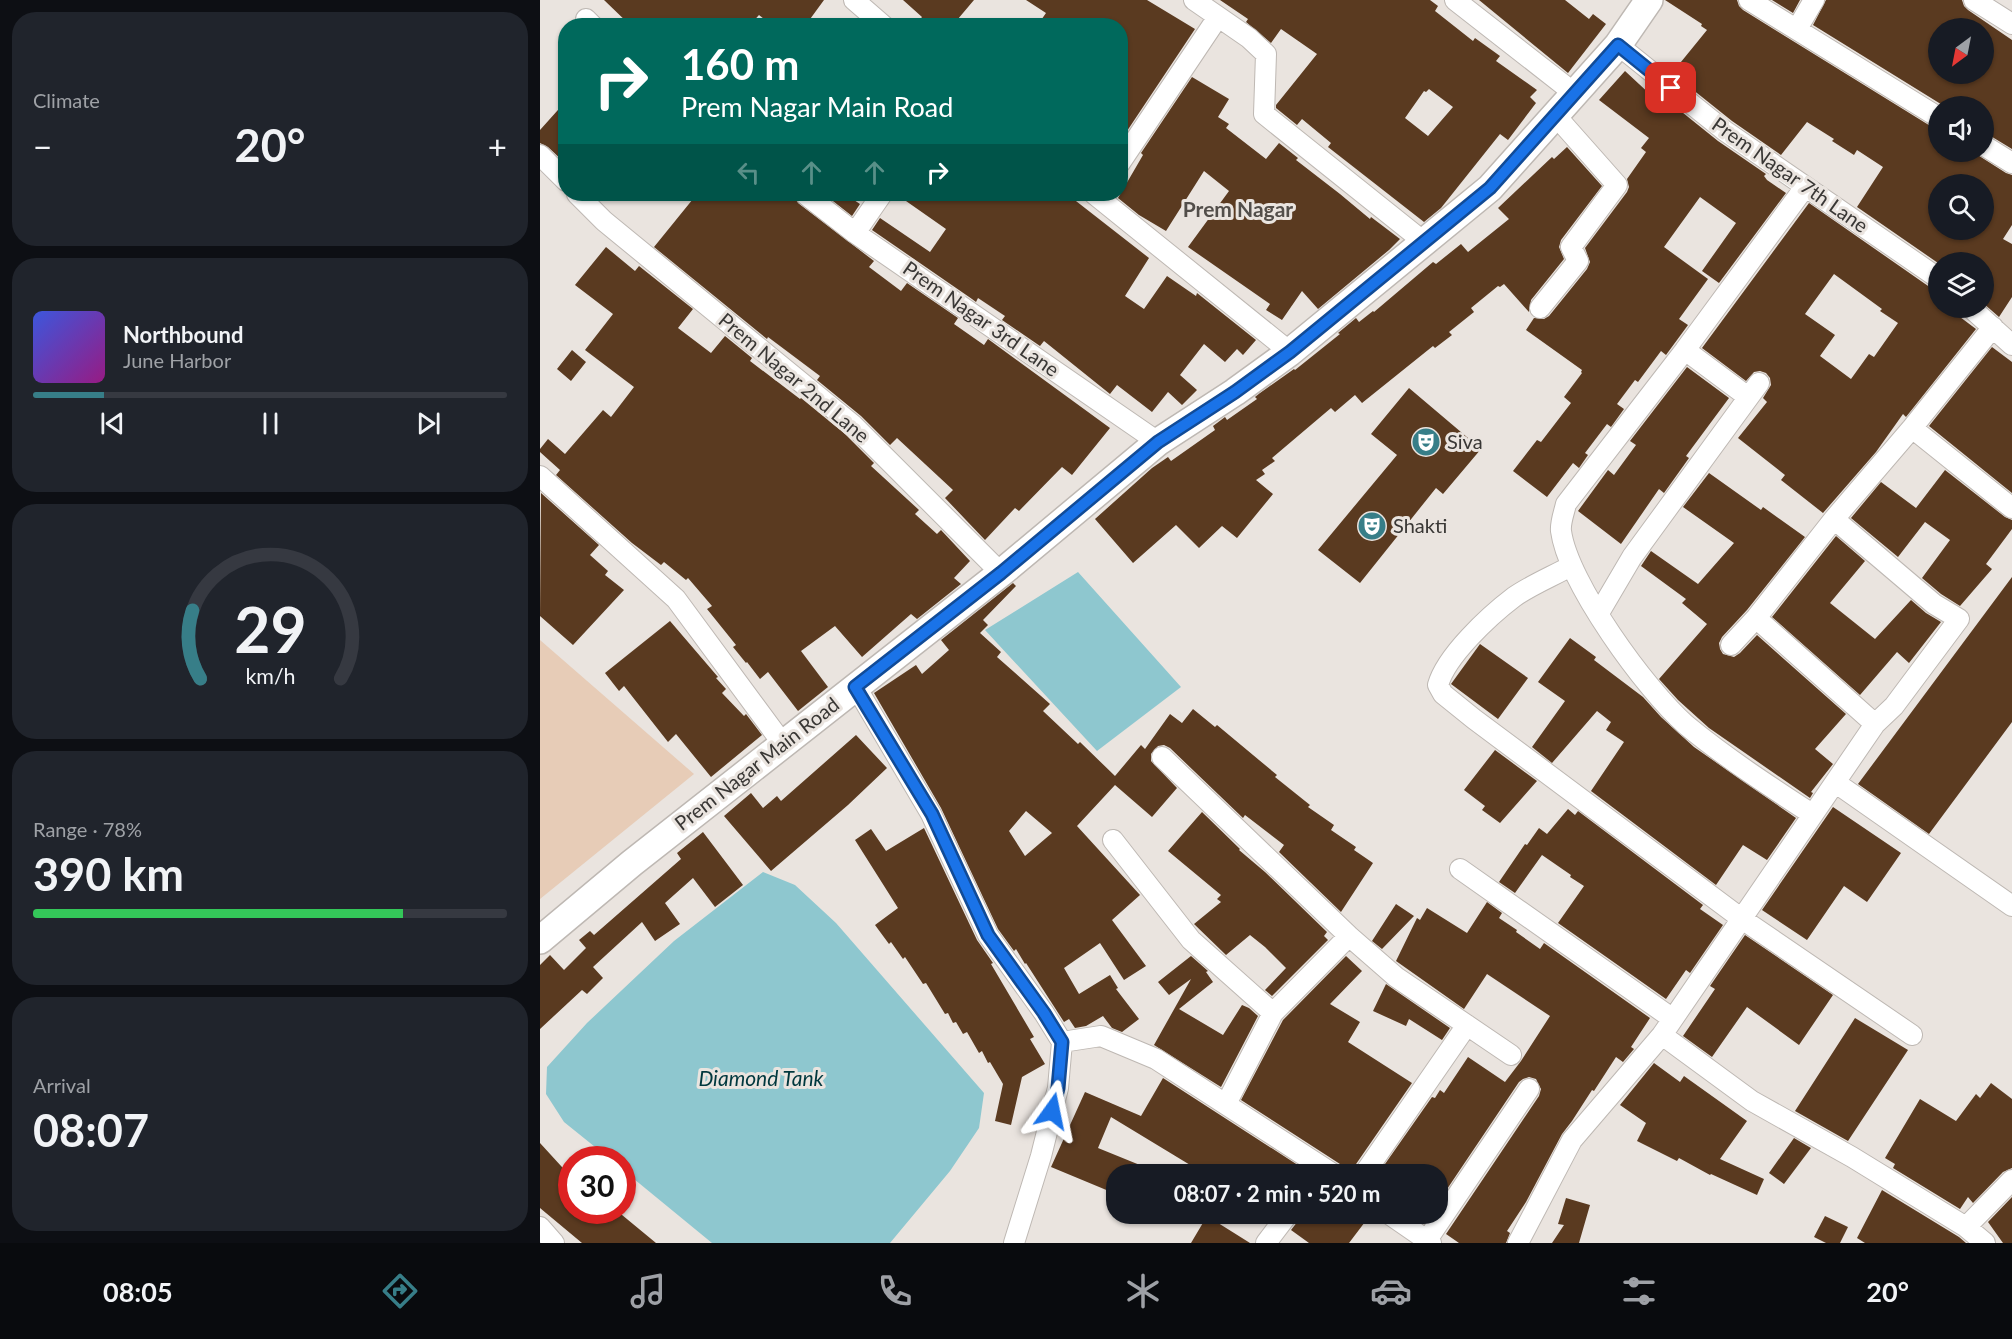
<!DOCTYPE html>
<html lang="en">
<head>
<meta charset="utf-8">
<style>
	:root { --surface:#171b24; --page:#20242c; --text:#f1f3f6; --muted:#9ea1a6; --line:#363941; --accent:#377e88 }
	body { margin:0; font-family:Lato,sans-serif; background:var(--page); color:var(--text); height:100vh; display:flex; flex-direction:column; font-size:22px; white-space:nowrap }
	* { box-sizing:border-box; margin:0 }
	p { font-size:20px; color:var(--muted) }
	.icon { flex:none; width:33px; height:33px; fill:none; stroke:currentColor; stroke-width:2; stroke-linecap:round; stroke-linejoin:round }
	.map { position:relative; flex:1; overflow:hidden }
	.side { display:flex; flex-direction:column; gap:12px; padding:12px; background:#0d0f14; width:540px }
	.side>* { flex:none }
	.banner { position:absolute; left:18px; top:18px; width:570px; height:183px; border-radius:24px; box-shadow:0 2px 4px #0004; background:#00695c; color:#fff; overflow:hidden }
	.needle { width:39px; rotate:212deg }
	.fabs { position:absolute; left:1388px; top:18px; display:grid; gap:12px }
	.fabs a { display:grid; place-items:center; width:66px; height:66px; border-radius:50%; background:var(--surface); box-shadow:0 2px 4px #0004; font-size:30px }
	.speed { position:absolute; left:18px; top:1146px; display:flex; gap:12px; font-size:30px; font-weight:700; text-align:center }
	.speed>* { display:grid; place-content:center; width:78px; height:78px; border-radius:50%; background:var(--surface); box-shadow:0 2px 4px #0004; line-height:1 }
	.speed .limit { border:9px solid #d22; background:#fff; color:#111 }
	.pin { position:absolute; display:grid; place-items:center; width:51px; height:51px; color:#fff; margin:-26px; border-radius:12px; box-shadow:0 3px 9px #0006 }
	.me { position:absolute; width:66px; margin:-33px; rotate:12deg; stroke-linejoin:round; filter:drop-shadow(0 0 4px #0008) }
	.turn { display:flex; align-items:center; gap:21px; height:126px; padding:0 24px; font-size:27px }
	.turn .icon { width:78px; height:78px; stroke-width:2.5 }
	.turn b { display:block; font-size:42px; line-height:51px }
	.lanes { display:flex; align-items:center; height:57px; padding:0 24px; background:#0003; justify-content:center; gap:30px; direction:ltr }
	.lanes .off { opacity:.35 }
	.big { font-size:45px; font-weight:700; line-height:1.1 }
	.side .tile { flex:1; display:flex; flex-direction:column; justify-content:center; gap:9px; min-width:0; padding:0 21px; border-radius:24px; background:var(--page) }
	.side .dial { align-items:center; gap:0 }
	.dial svg { height:156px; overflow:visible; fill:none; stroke:var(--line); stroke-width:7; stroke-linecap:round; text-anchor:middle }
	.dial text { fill:var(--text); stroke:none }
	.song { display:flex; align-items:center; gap:18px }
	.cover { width:72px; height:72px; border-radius:9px; background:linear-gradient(135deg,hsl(230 70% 55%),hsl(310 70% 35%)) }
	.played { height:6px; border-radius:3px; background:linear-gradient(90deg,var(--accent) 15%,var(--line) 15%) }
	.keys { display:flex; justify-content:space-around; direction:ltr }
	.heat { display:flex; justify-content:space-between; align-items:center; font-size:33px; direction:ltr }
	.charge { height:9px; border-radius:4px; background:linear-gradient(90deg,#34c759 78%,var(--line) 0) }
	.trip { position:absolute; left:566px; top:1164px; width:342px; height:60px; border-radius:24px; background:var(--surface); box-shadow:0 2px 4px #0004; font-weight:700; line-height:60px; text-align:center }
	.tab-bar { display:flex; height:96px; justify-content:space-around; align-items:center; background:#090b0e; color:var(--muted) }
	.tab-bar .icon { width:42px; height:42px }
	.tab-bar .active { color:var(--accent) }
	.tab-bar b { font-size:27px; color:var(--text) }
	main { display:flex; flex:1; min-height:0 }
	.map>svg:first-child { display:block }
</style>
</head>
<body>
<main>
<section class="side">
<div class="tile"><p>Climate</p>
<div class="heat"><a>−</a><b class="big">20°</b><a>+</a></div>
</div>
<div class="tile">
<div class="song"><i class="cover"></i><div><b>Northbound</b><p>June Harbor</p></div></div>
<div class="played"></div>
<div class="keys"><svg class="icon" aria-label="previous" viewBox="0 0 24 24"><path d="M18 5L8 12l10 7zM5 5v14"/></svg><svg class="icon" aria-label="pause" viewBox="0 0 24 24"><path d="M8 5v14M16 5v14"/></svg><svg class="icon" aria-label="next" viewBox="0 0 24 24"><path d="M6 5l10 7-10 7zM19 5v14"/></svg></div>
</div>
<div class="tile dial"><svg viewBox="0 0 100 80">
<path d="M14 69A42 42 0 1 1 86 69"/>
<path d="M14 69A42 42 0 0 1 10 34" stroke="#377e88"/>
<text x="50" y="56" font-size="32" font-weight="700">29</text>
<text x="50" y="72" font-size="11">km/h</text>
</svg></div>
<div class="tile"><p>Range · 78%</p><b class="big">390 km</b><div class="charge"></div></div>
<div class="tile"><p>Arrival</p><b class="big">08:07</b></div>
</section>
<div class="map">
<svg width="1472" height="1243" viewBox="0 0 1472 1243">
	<rect width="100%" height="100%" fill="#eae4df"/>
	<!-- green -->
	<path fill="#e7ccb7" d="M0 640 154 774 0 899Z"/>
	<!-- water -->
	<path fill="#8ec7cf" d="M538 572 641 687 557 751 445 630Z
		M223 872 255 885 296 923 444 1093 439 1128 410 1171 350 1243H172L83 1170 82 1160 70 1159 24 1122 6 1094 7 1067 47 1023 134 941Z"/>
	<!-- building -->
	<path fill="#5a3a20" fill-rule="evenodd" d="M64 0H284L265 26H233L219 15 209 26H91Z
		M363 0H434L412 26H375L382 17Z
		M486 0H607L655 29 581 140 580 26H497L506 13Z
		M680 0H890L898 6 895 11 933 41 935 38 960 56 956 61 997 90 990 97 996 103 968 140 960 134 901 208 884 222 788 147 791 143 762 119 757 125 736 108V105L777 54 741 29 731 43 706 22 708 19ZM889 89 913 107 888 136 865 118 884 91 886 92Z
		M939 0H1025L1049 19 1053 14 1066 24 1028 73Z
		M1125 0H1197L1199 6 1203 10 1392 127 1398 129V152H1433L1466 173 1472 175V225L1463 239 1472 244V297L1459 317 1443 303V262L1398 263 1317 207 1343 167 1317 150 1314 155 1292 141 1294 139 1267 122 1241 155 1192 121 1132 73 1167 30 1161 26 1162 24ZM1398 184H1443V230H1398Z
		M1232 0H1260L1253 13Z
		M1286 0H1422L1424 6 1428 10 1472 40V149L1449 135 1443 133V106H1404L1273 25ZM1398 28H1443V74H1398Z
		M1085 71 1113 97 1117 92 1178 141 1226 174 1224 176 1227 180 1246 193 1179 283 1162 271 1196 223 1160 197 1124 247 1168 279 1139 319 1148 325 1126 355 1121 351 1098 382 1095 380 1077 404 1084 409 1071 427 1067 424 1045 453 1048 455 1039 468 1033 463 1007 497 973 471 997 440 1001 442 1031 403 1024 397 1042 373 1041 372 1042 370 986 330 994 318 1004 319 1009 316 1047 269 1050 262 1045 248 1087 192 1089 187 1087 179 1106 152 1101 148 1109 138 1059 100Z
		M652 77 689 99 678 117 689 124 686 128 726 159 739 143 758 158 756 160 800 194 830 219 831 217 860 239 849 250 778 309 762 291 742 320 726 310 730 304 648 247 689 191 664 171 626 231 599 215 578 198 603 155 601 153Z
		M26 101V164L8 147 0 143V130Z
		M1027 147 1062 186 1021 240 1019 247 1024 259 991 300 989 312 964 284 960 287 958 286 931 308 934 312 909 332 912 335 895 348 893 346 822 403 815 395 795 412 791 408 732 458 735 461 722 470 725 474 716 480 733 494 697 538 682 526 659 548 636 525 593 563 555 519 612 468 628 457 631 461 675 430 673 426 685 417 687 420 717 399 715 397 720 393 754 369 755 370 800 334 798 333 816 318 819 322 833 311 834 312 893 262 896 264 921 244 928 252 969 219 958 208 1012 157 1014 159Z
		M157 194H253L258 203 334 261 329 267 361 291 367 283 418 318 414 324 444 345 448 339 570 428 532 475 522 467 479 511 475 508 445 540 405 498 413 490 357 438 350 445 321 416 277 380 280 376 228 337 227 339 114 247Z
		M284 194H305L320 204 312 216Z
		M356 194H527L609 258 585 296 604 309 627 276 656 296 657 293 716 340 703 355 697 349 685 362 664 344 640 375 657 390 642 405 628 392 612 412 577 385 570 394 504 341 500 346 462 320 465 316 438 298 436 302 432 299 332 230 340 218 390 252 406 229Z
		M1269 203 1391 288 1398 290V308H1408L1436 329 1366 417 1363 414 1336 452 1283 513 1241 480 1245 475 1198 438 1227 402 1223 398 1231 385 1230 378 1226 373 1220 371 1214 372 1206 381 1162 348ZM1294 274 1342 309 1340 311 1358 323 1334 357 1329 354 1311 379 1280 356 1295 335 1265 314Z
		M66 247 95 271 99 266 153 309 138 328 171 353 185 336 212 358 210 361 260 399 261 398 305 434 334 463 331 466 379 510 375 514 397 534 401 530 430 561 414 578 421 584 377 619 371 614 322 657 295 626 261 651 288 687 258 711 228 672 220 679 207 662 206 663 193 647 196 645 167 609 172 606 148 578 146 580 124 562 121 565 92 543 16 475 20 470 0 452V449L8 439 25 454 63 410 71 417 94 387 45 350 73 314 35 285Z
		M1452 347 1472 362V493L1389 426Z
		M32 350 46 362 31 381 17 369Z
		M1147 367 1189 398 1146 456 1149 458 1124 493 1119 489 1081 544 1038 511 1068 470 1074 475 1096 445 1090 441Z
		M869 388 941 449 903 494 896 488 820 583 778 550 857 455 831 434Z
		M1405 470 1465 517 1472 520V529L1446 564 1452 569 1420 606 1401 594 1382 578 1410 540 1385 522 1358 557 1311 518 1341 482 1376 508Z
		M1169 473 1221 510 1223 507 1265 537 1207 610 1182 637 1179 643 1180 649 1183 654 1194 657 1200 653 1217 635 1306 714 1275 749 1293 764 1271 792 1273 793 1270 798 1169 728 1138 700 1119 679 1167 624 1142 603 1146 599 1101 566 1111 551 1158 584 1194 543 1143 507Z
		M1 493 59 545 50 555 68 571 65 575 84 590 33 645 0 616Z
		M1296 536 1325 561 1290 603 1335 639 1371 600 1386 613 1401 622 1369 663 1357 652 1320 695 1232 617Z
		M1472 577V722L1389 834 1318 784Z
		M473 583 476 586 443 620 448 625 440 633 461 652 457 657 510 704 503 711 538 744 540 742 575 776 601 745 605 749 630 714 642 723 653 709 675 727 677 725 737 775 735 777 770 805 768 807 794 825 791 830 816 847 814 850 833 863 801 912 739 852 744 845 705 815 703 818 630 748 624 745 618 746 611 754V761L637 788 612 817 575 785 537 826 600 895 572 920 606 966 584 980 560 943 524 968 539 994 570 975 578 988 576 989 599 1019 582 1032 572 1028 563 1016 546 1026 535 1028 529 1019 524 1022 486 963 485 964 476 949 474 951 458 929 401 808 334 693 376 665 382 674 409 650 401 640ZM486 811 512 833 485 856 469 831Z
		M130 621 178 677 176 678 186 689 182 693 204 716 206 714 222 735 171 777 136 734 128 742 84 686 79 691 65 673Z
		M1030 638 1056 657 1054 660 1103 697 1121 717 1154 747 1256 818 1227 860 1203 845 1176 885 1051 791 1084 742 1066 730 1071 722 1057 711 1012 763 992 747 1025 701 998 682Z
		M940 644 988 678 958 719 911 684Z
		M316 735 347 768 308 805 231 871 184 816 211 793 223 808 237 796 241 801Z
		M955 750 997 781 960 823 942 810 945 806 924 790Z
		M1293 807 1361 853 1327 902 1304 886 1267 940 1222 910Z
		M1028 809 1035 815 1038 811 1163 905 1160 909 1183 925 1150 973 1146 970 1126 999 1018 923 1044 886 1030 877 1031 875 1002 855 975 893 959 882 985 844 987 845 999 828 1007 834Z
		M662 812 700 849 699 850 725 872 787 932 784 936 788 940 732 996 725 990 746 968 725 947 710 935 686 955 654 924 681 902 677 899 681 895 628 851Z
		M384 828 437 940 453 963 451 964 494 1037 490 1039 505 1064 482 1077 471 1125 455 1121 463 1084 450 1062 448 1063 442 1051 439 1053 427 1032 423 1034 416 1022 413 1023 408 1013 405 1014 386 983 383 984 365 957 363 959 351 942 349 944 335 925 358 908 315 840 331 829 346 851Z
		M163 832 203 885 175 907 153 878 125 903 140 924 115 941 102 922 53 967 63 978 47 994 42 990 0 1029V965L10 955 24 970 46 948 39 940 50 931 54 935 141 859 137 853Z
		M947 902 962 913 959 918 977 930 976 932 1000 949 1004 943 1110 1018 1091 1047 1094 1049 1083 1062 1076 1057 1054 1091 1052 1090 1032 1121 1022 1134 986 1202 967 1231 970 1233 966 1243H919L906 1234 999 1096 1001 1089 996 1079 989 1077 983 1079 979 1082 897 1204V1174H838L892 1097 895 1098 900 1090 904 1093 928 1057 965 1082 981 1061 1010 1016 947 974 924 1009 856 961 877 918 880 920 887 908 927 933Z
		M856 904 874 916 842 949 832 941Z
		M1205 935 1293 995 1259 1045 1207 1007 1172 1057 1143 1036 1175 989 1170 986Z
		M651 956 668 971 666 972 673 982 639 1009 683 1035 702 1005 709 1008 718 1016 681 1087 614 1045 651 979 629 995 618 982Z
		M806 956 822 971 790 1004 820 1022 808 1042 872 1083 814 1167 812 1174 805 1173 800 1164 701 1100 743 1020Z
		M846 984 910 1028 902 1040 869 1019 866 1026 833 1011Z
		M1315 1018 1368 1050 1308 1141 1255 1111Z
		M1114 1063 1140 1082 1144 1076 1207 1121 1180 1159 1224 1179 1217 1195 1171 1174 1170 1175 1139 1158 1137 1161 1097 1141 1106 1123 1080 1105Z
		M623 1078 767 1171 765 1174H665L571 1117 558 1148 622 1174H576V1194L511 1167 545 1092 601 1116Z
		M1451 1083 1472 1099V1168L1463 1172 1433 1203 1428 1197 1420 1209 1353 1168 1355 1164 1345 1158 1380 1099 1416 1121 1436 1094 1440 1098Z
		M1254 1138 1271 1148 1244 1184 1229 1173Z
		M0 1143 32 1178V1210H76L116 1243H42L0 1208Z
		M1342 1190 1419 1237 1426 1243H1325L1317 1238Z
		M1472 1197V1243H1463L1448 1222Z
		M1026 1198 1050 1205 1039 1243H1012L1024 1225 1018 1224Z
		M760 1214H831L809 1243H769L751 1230 758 1221Z
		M667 1216 710 1243H651Z
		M1285 1216 1308 1227 1300 1243H1286L1274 1237Z"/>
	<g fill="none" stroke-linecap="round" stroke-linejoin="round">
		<!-- street casing -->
		<g stroke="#beb8b3" stroke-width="22">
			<path id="street" d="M314 0 344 26
				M654 0 709 38 726 54 724 114 884 242
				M915 0 1034 93
				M1209 0 1398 117
				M1434 0 1472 24
				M46 19 53 26
				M1257 29 1274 0
				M1078 45 1185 131 1398 278
				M1443 145 1472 163
				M0 155 26 181
				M580 163 678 17
				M1265 187 1145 350 1026 504C1024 513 1020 523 1021 531 1028 583 1106 690 1146 725 1186 758 1229 786 1272 814
				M37 194 64 221 313 425 461 573
				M265 194 315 233 618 442
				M554 194 750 352
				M315 233 342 194
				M1000 308 1038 261 1031 247 1077 185 1015 115
				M1431 308 1472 345
				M1145 350 1208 397
				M1372 428 1472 508
				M0 476 136 599 243 744
				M1031 566C1013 576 991 585 974 597 949 616 906 656 898 685L903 694 934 719 1202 919 1372 1035
				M1059 613 1092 557 1219 383
				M1216 618 1335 724
				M1191 645 1216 618 1294 519 1372 428 1453 327
				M316 687 391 814 448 935 504 1013 522 1042 518 1088 501 1156 474 1243
				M622 757 809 936 856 977 971 1055
				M1296 783 1472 906
				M573 840 651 940 733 1013 686 1104
				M920 869 1133 1019
				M733 1013 809 936
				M1122 1035 1212 1101 1312 1157 1426 1227 1445 1243
				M522 1042 561 1036 616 1059 793 1174
				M824 1174 927 1025
				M849 1214 891 1243
				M0 1227 14 1243
				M1426 1227 1472 1180
				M887 1240 989 1089
				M726 1243 748 1214
				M978 1243 1032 1140 1122 1035 1335 724 1354 706 1419 619 1394 604 1294 519"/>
		</g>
		<!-- secondary casing -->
		<g stroke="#beb8b3" stroke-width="30">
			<path id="secondary" d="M0 940 92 863 461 573 618 442 695 392 750 352 950 188 1078 45 1109 0"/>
		</g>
		<!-- street -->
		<use href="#street" stroke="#fff" stroke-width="20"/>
		<!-- secondary -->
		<use href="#secondary" stroke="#fff" stroke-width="27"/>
	</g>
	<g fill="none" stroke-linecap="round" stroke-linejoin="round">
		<!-- route casing -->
		<g stroke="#114b97" stroke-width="15">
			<path id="route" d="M512 1111 518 1088 522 1042 504 1013 448 935 392 814 315 687 461 573 618 442 695 392 750 352 950 188 1078 45 1131 88"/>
		</g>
		<!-- route -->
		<use href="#route" stroke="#1a73e8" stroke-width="10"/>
	</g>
	<!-- icons -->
	<defs>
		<g id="theatre-disc" transform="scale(1.5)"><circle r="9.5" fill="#377e88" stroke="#eae4df"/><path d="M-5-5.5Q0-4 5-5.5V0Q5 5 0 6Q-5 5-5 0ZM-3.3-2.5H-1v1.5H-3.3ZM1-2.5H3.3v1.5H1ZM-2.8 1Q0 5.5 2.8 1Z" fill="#fff"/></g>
	</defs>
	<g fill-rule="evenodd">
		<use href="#theatre-disc" x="886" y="442"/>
		<use href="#theatre-disc" x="832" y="526"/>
	</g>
	<g text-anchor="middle" stroke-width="6" stroke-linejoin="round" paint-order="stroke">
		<!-- street labels -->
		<g font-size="20" fill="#393735" stroke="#eae4df">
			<text transform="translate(1250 175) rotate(35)" y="7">Prem Nagar 7th Lane</text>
			<text transform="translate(441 319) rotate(35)" y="7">Prem Nagar 3rd Lane</text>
			<text transform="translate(254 378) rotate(40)" y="7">Prem Nagar 2nd Lane</text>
			<text transform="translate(217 764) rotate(-38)" y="7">Prem Nagar Main Road</text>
		</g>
		<!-- poi labels -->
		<g font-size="20" fill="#393735" stroke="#eae4df" text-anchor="start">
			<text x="907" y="449">Siva</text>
			<text x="853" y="533">Shakti</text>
		</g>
		<!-- neighbourhood labels -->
		<g font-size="21" font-weight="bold" fill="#524e4a" stroke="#eae4df">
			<text x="698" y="217">Prem Nagar</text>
		</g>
		<!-- water labels -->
		<g font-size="21" font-style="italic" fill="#00383e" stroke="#eae4df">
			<text x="221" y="1086">Diamond Tank</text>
		</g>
	</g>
</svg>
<div class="fabs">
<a><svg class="needle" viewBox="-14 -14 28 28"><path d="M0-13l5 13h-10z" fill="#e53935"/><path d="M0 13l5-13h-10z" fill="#9ea1a6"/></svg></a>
<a><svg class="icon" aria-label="sound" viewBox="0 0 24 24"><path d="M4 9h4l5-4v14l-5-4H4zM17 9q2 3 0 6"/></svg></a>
<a><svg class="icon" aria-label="search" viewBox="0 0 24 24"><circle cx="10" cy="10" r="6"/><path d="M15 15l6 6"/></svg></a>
<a><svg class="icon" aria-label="layers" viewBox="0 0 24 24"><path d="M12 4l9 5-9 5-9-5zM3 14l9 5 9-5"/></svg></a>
</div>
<div class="speed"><div class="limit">30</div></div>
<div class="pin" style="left:1131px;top:88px;background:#d93025"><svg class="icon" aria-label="arrive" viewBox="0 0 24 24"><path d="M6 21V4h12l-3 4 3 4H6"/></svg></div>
<svg class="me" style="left:512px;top:1111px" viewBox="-20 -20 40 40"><path d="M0-17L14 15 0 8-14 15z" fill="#1a73e8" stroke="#fff" stroke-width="4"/></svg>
<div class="trip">08:07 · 2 min · 520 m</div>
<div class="banner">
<div class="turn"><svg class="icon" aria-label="right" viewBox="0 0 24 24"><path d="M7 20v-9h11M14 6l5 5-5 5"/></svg><div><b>160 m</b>Prem Nagar Main Road</div></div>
<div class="lanes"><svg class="icon off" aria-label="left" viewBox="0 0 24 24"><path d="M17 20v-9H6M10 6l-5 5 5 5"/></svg><svg class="icon off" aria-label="ahead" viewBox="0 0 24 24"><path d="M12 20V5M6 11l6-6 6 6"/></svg><svg class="icon off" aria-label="ahead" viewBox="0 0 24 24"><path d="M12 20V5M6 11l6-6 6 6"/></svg><svg class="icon" aria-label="right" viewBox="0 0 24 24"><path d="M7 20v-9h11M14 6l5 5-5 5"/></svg></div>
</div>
</div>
</main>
<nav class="tab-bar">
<b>08:05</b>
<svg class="icon active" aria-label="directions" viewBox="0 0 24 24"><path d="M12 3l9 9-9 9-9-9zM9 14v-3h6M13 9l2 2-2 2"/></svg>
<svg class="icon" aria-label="music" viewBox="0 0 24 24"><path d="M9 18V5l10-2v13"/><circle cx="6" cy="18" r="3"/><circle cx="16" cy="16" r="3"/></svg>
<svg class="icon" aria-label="phone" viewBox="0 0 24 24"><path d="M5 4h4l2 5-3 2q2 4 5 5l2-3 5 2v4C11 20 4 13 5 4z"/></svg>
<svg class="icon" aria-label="climate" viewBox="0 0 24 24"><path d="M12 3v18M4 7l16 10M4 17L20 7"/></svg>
<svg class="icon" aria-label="car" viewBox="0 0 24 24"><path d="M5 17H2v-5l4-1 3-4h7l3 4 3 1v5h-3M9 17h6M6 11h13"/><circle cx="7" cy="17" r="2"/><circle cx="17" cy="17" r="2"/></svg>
<svg class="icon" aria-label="filters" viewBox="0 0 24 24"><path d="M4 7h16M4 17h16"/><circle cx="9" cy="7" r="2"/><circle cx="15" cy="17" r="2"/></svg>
<b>20°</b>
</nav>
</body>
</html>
